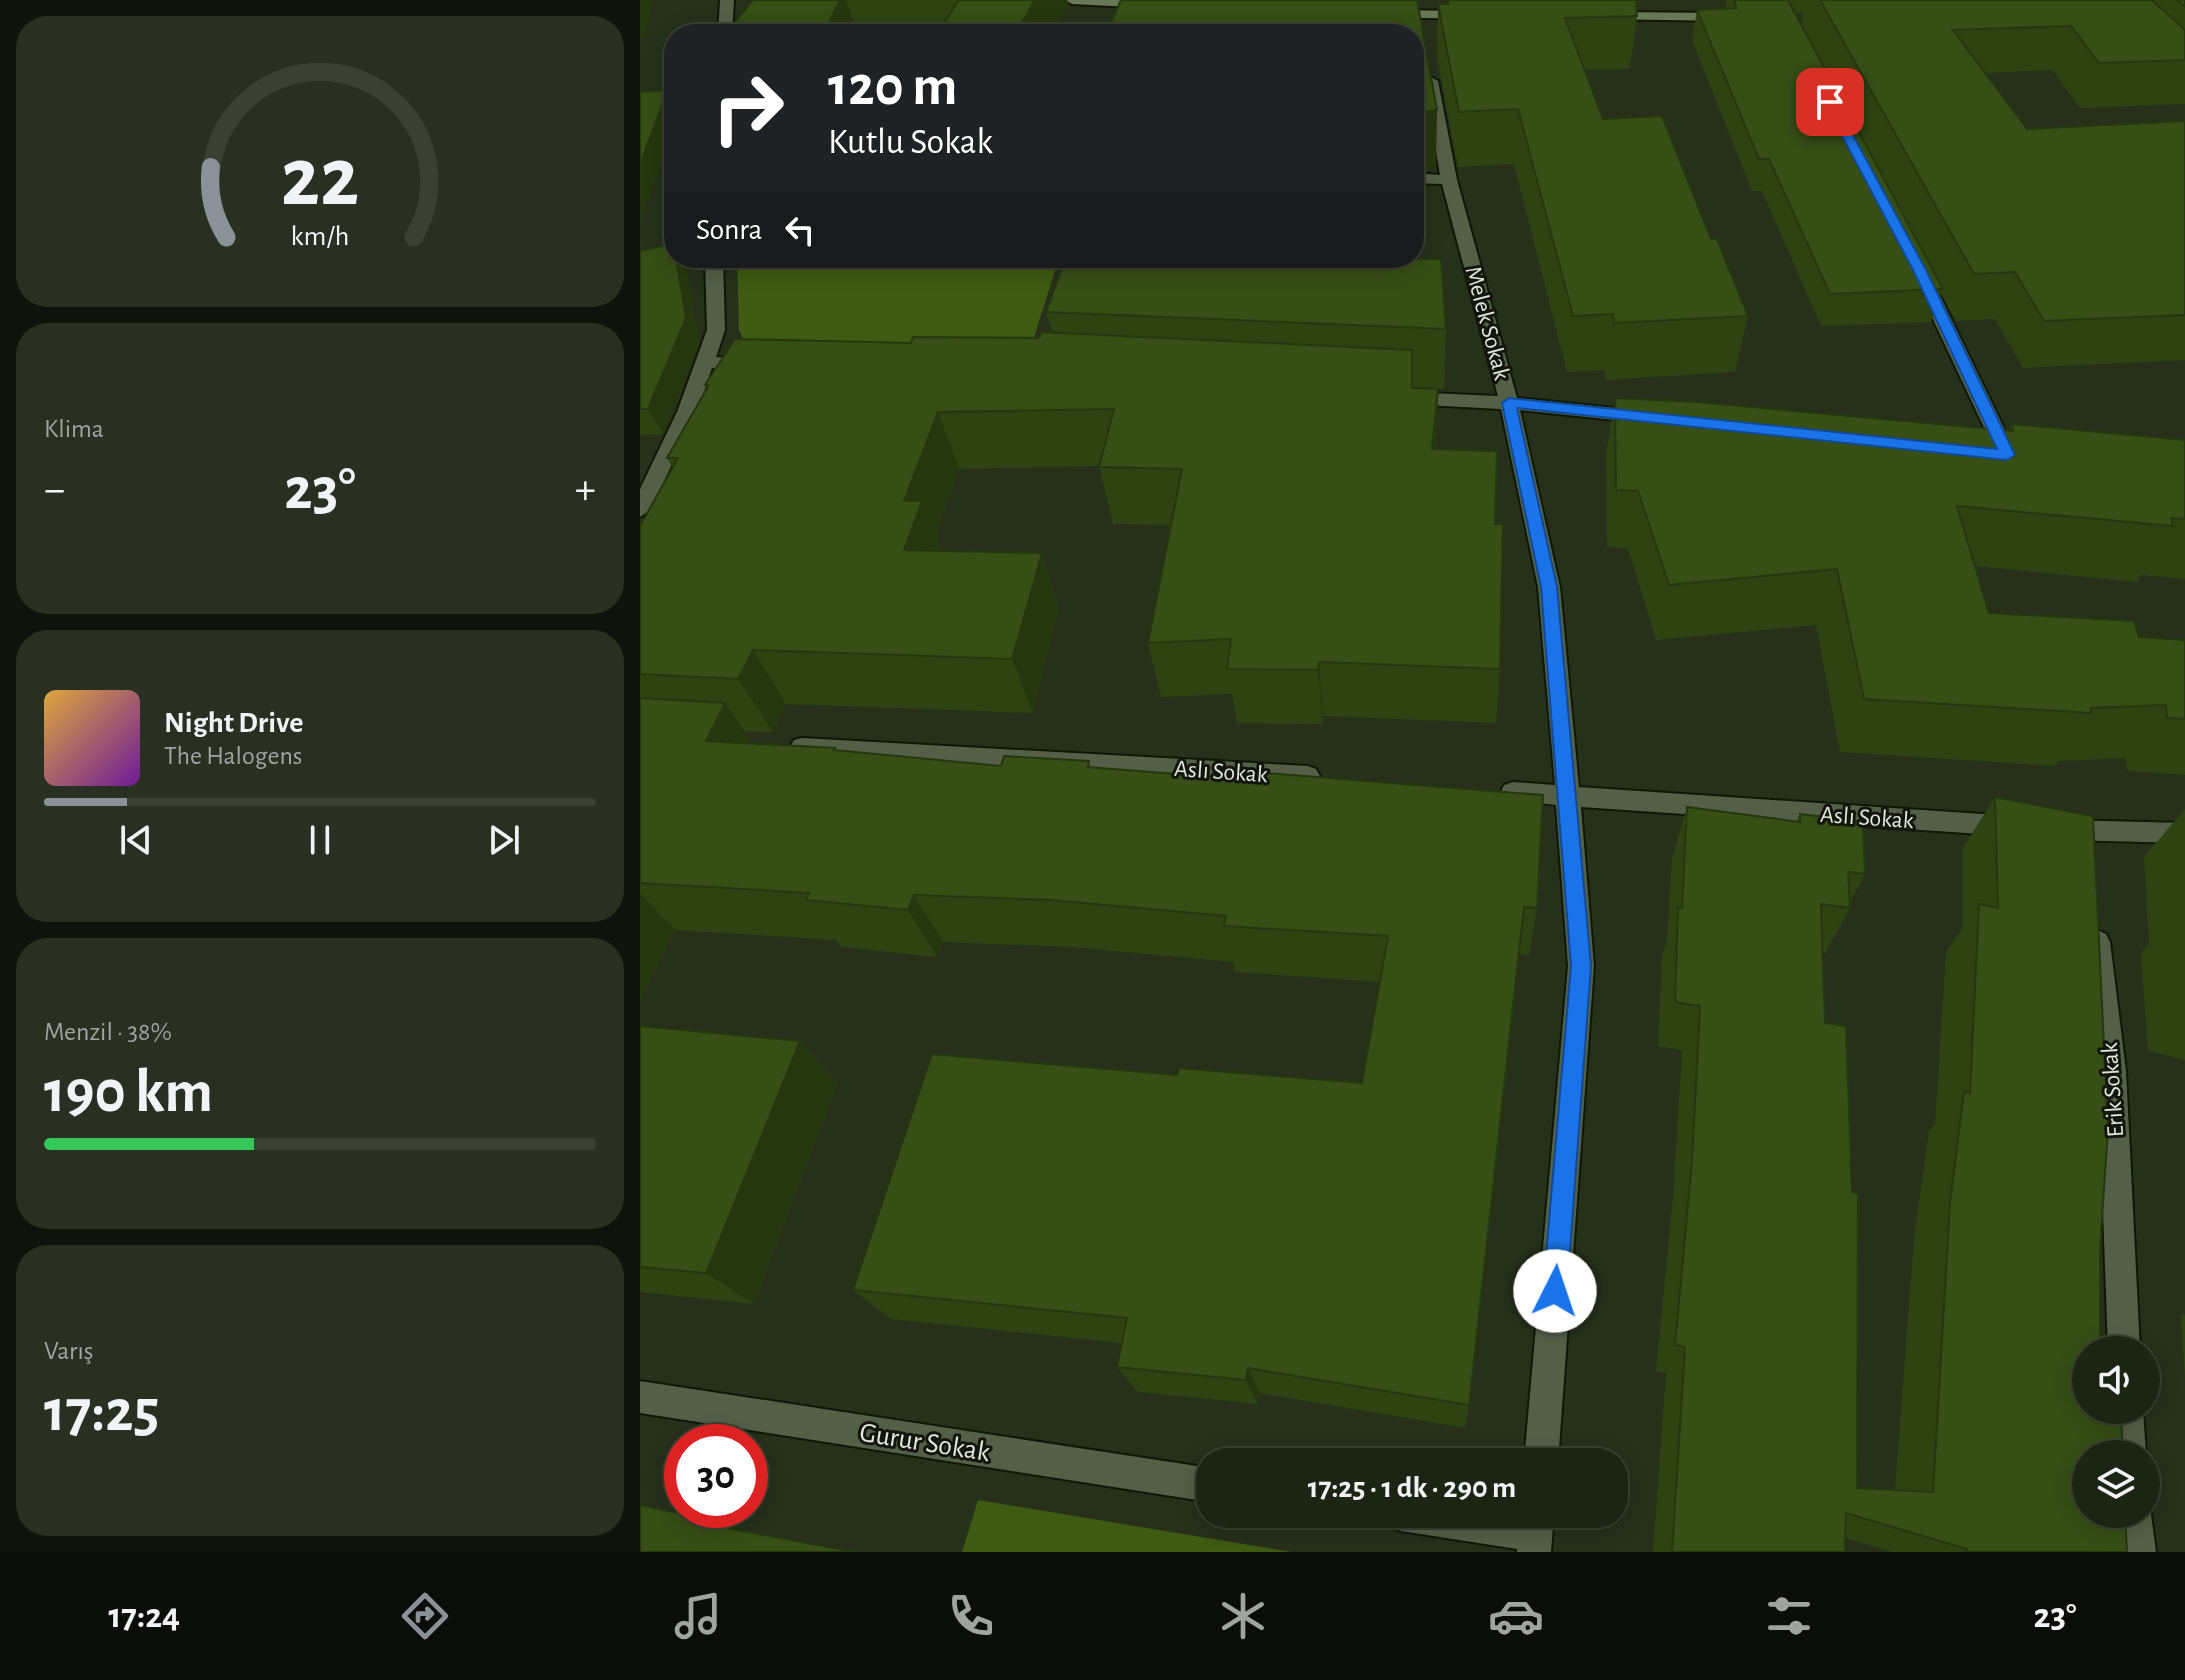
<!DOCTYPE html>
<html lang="tr">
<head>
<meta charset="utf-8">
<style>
	:root { --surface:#1c2414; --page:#293022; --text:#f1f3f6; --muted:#a0a4a0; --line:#3a4134; --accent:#8c9099 }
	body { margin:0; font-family:"Alegreya Sans",sans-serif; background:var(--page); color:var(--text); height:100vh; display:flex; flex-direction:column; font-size:30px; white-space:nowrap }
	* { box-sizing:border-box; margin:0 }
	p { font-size:26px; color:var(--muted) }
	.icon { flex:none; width:44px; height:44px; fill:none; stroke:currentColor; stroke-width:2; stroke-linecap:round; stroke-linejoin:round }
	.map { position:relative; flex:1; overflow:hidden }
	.drawer { display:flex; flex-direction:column; gap:16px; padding:16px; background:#0f140b; width:640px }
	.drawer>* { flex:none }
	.guide { position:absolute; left:24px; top:24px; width:760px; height:244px; border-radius:32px; box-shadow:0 4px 20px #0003,0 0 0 2px var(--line); background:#202124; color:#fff; overflow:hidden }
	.controls { position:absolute; left:1432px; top:1336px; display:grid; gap:16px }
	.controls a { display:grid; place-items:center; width:88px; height:88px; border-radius:50%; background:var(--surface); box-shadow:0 4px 20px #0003,0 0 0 2px var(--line); font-size:40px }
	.speed { position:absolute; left:24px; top:1424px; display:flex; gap:16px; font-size:40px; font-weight:700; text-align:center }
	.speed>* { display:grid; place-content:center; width:104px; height:104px; border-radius:50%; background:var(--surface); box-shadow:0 4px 20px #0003,0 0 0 2px var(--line); line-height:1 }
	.speed .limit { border:12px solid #d22; background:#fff; color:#111 }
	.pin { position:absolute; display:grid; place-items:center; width:68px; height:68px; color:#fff; margin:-34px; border-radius:16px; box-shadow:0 4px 12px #0006 }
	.me { position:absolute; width:88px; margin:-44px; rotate:4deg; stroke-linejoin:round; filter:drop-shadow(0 0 6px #0008) }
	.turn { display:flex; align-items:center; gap:28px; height:168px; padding:0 32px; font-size:36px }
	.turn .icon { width:104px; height:104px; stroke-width:2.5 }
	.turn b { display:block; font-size:56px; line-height:68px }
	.then { display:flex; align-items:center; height:76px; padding:0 32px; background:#0003; gap:16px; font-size:30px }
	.big { font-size:60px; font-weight:700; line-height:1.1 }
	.drawer .widget { flex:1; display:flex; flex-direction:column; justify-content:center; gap:12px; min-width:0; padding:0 28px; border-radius:32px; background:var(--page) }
	.drawer .dial { align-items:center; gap:0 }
	.dial svg { height:208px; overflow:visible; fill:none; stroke:var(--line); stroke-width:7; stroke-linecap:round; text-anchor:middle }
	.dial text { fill:var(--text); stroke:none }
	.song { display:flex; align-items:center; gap:24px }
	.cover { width:96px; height:96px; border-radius:12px; background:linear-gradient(135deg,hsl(40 70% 55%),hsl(280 70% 35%)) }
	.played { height:8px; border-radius:4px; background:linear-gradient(90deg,var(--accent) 15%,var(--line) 15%) }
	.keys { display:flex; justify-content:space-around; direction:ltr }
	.heat { display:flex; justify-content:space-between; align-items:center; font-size:44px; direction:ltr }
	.charge { height:12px; border-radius:6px; background:linear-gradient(90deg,#34c759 38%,var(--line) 0) }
	.trip { position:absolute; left:556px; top:1448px; width:432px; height:80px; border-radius:32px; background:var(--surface); box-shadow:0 4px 20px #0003,0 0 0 2px var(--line); font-weight:700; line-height:80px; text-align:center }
	.dock { display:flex; height:128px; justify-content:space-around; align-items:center; background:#0b0e08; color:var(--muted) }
	.dock .icon { width:56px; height:56px }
	.dock .active { color:var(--accent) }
	.dock b { font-size:36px; color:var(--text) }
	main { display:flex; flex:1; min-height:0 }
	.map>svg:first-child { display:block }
</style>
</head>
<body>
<main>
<section class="drawer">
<div class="widget dial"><svg viewBox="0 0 100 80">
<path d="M14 69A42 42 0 1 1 86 69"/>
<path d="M14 69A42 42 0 0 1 8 42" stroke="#8c9099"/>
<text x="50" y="56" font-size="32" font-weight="700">22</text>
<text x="50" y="72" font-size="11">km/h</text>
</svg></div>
<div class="widget"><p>Klima</p>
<div class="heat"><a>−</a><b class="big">23°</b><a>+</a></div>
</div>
<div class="widget">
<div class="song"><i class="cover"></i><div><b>Night Drive</b><p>The Halogens</p></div></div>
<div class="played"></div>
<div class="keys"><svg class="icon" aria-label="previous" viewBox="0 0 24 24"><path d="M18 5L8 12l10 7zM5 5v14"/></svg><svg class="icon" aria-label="pause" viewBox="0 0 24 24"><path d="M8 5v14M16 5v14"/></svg><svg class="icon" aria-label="next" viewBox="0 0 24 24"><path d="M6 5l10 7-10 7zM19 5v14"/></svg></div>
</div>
<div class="widget"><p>Menzil · 38%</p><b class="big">190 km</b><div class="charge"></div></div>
<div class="widget"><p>Varış</p><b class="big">17:25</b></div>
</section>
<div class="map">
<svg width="1545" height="1552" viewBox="0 0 1545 1552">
	<rect width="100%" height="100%" fill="#26301b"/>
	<!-- green -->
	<path fill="#3e5b11" d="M97 258H419L386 363 104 341 99 330Z
		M338 1500 651 1552H322Z"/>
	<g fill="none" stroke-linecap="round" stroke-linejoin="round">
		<!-- lane casing -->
		<g stroke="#0f1805" stroke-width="4">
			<path id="lane" d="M1457 930 1466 934 1470 942 1486 1071 1500 1350H1468L1458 1071 1444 942 1448 934Z
				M1471 1410H1503L1506 1454H1472Z
				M1506 1502 1511 1514 1516 1552H1482L1477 1514H1506Z"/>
		</g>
		<!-- street casing -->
		<g stroke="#0f1805" stroke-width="4">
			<path id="street" d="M80 0H94L92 34H78Z
				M791 77 798 81 817 180 877 398 1004 411 1014 417 1004 423 880 410 920 587 939 787 1371 816 1380 819 1383 826 1380 833 1371 836 941 807 954 966 918 1462H884L928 966 916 805 864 799 861 792 864 785 873 782 915 785 898 587 861 409 766 404 757 398 766 392 858 396 802 184 774 183V173L800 175 784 81Z
				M65 258H83L85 330 76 357 110 359 119 365 110 371 72 368 57 412 10 510 0 517V489L37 412 67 330Z
				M1282 272 1291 277 1377 455 1374 460H1360L1357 455 1273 277Z
				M162 738 668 766 676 769 680 776 676 783 668 786 162 756 154 754 150 747 154 740Z
				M1423 820 1545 823V843L1423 840 1414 837 1411 830 1414 823Z
				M0 1381 570 1468V1502L0 1413Z
				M744 1514H914L911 1552H877V1549L761 1531 749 1526Z"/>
		</g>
		<!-- secondary casing -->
		<g stroke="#0f1805" stroke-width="4">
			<path id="secondary" d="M425 0H511L518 4 511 8 432 4Z
				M747 10 831 11 838 15 831 19 742 17V11Z
				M967 12 1087 13 1094 17 1087 21 962 19V13Z"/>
		</g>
		<!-- lane -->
		<use href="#lane" fill="#545f48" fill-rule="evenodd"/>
		<!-- street -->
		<use href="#street" fill="#545f48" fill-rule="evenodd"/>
		<!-- secondary -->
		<use href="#secondary" fill="#687855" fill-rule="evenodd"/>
	</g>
	<!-- wall -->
	<path fill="#2f4312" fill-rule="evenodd" d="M113 0H427L428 5 413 34H86Z
		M1086 0H1545V104L1440 108 1413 70 1345 73 1387 129 1545 121V360L1383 368 1355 319 1316 321 1301 294 1291 322 1181 326 1122 191H1112L1052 40 1057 10 1087 9ZM1155 13H1163L1161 24Z
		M798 4 997 16 990 69 945 70 963 119 1071 239 1108 316 1095 372 965 380V370L927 372 874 164 818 167 797 56Z
		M774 34 796 168 781 171 778 259 806 329 804 389 772 387 797 450 855 524 860 669 856 723 683 716V724L597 723 592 694 521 697 508 643 531 525 473 524 459 466 319 469 296 535 302 551 402 553 419 609 393 713 146 704 133 732 104 731 113 744 195 748 196 751 361 766 449 761 451 767 897 908 889 955 879 954 829 1405 825 1428 620 1393 618 1404 498 1392 477 1367 482 1343 251 1319 213 1290 537 1075 722 1083 740 982 595 972 593 962 432 947 303 942 297 957 201 947 196 940 35 930 0 1000V526L33 468 27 458 67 388 65 385 271 343 399 338 412 332 406 312Z
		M0 251 34 258H41L47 269 59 344 23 434 0 435Z
		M975 398 1369 431 1372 424 1545 440V579L1501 575 1497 582 1335 566 1349 613 1499 637 1545 640V775L1487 771 1486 758 1419 761 1415 766 1200 752 1176 625 1016 640 988 548 967 547 966 455Z
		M1355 797 1446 1350 1487 1552H1252L1206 1538 1205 1552H1013L1026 1373 1016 1371 1033 1197 1042 1050 1018 1046 1022 955 1027 941 1032 858 1047 807 1156 822 1160 814 1225 874 1210 902V908L1184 955H1183L1185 1023 1217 1488 1255 1490 1274 1238 1289 1131 1295 1124 1306 952 1323 927V848Z
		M1545 809V1060L1508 1051 1501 953 1509 944 1504 857Z
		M0 1026 160 1041 198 1083 114 1304 0 1292Z
		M1545 1314V1379L1541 1316Z"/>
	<!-- shaded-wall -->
	<path fill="#26370f" d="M0 0H14L5 37 0 38Z
		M200 0H206L217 34H183Z
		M395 0H427L428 5 413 34H376Z
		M28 90 34 103V129L0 224V164Z
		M797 110 796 168 781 171 776 319 774 114Z
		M36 258H41L47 269 59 344 23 434 8 409Z
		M798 389 797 446 791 506 792 449Z
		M298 412 319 469 296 535 305 558 264 550V501Z
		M402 553 419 609 393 713 372 659Z
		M113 650 146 704 133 732 98 679Z
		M679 662 683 716V724L678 670Z
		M85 703 121 756 66 741Z
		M0 893 35 930 0 1000Z
		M274 895 303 942 297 957 268 910Z
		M160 1041 198 1083 114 1304 66 1273Z
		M608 1368 620 1393 618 1404 606 1380Z
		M57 1517 105 1531 103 1535 55 1522Z"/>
	<!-- building -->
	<path fill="#374e15" stroke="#26370f" stroke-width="2" d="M113 0H200L183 34H86Z
		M319 0H395L376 34H297Z
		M481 0H777L797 110 774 114V34H466Z
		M809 0H996L997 16 925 18 963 119 1022 116 1071 239H1077L1108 316 974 323 973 314 933 316 878 109 819 112 798 4H808Z
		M1095 0H1148L1303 289 1190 294 1129 159H1119L1057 10 1096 8Z
		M1180 0H1512L1545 30V60L1459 63 1431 26 1313 30 1387 129 1545 121V315L1404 321 1375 272 1334 274Z
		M1537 0H1545V7Z
		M28 90 0 164V92Z
		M774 127 781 128 776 259H801L806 329 406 312 426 258H774Z
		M34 243V258H36L46 318 8 409H0V251Z
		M401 332 772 350V388L798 389 792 449 857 451 855 524H863L860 669 679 662 678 670 587 669 591 639 508 643 542 469 459 467 474 409 298 412 264 501H282L264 550 402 553 372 659 113 650 98 679 0 674V526L38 458H27L69 385H65L95 339 271 343 273 337 399 338Z
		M975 398 1057 402 1373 431 1372 424 1545 440V519L1531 518 1533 526 1317 506 1349 613 1494 621 1499 637 1545 640V719L1527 718 1526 705 1451 708V713L1224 699 1197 569 1029 585 998 491 976 490Z
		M0 698 85 703 66 741 195 748 194 750 361 766 364 756 449 761 448 767 613 780 614 772 903 795 897 908 884 907 829 1405 608 1368 606 1380 477 1367 487 1318 213 1290 292 1054 537 1075 539 1068 722 1083 748 936 584 926 586 916 411 900 274 895 268 910 166 900 169 893 0 883Z
		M1355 797 1453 816 1468 1130 1460 1247V1350H1446V1410H1470L1481 1413 1483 1454H1446V1514H1485L1487 1552H1327V1549L1206 1513 1205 1552H1032L1045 1347 1035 1345 1052 1161 1060 1006 1035 1002 1038 907 1042 908 1047 807 1160 822V814L1223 822 1225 874 1208 872 1210 908 1181 904 1185 1023 1206 1026 1212 1192 1218 1194 1217 1488 1293 1492 1310 1203 1324 1091 1330 1093 1339 904 1358 908Z
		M0 1026 160 1041 66 1273 0 1267Z
		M0 1505 57 1517 55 1522 215 1552H0Z"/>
	<!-- route -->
	<path fill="#1a73e8" stroke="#114b97" stroke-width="2" d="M1190 98 1195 102 1286 270 1375 455 1367 460 877 408 917 587 951 966 927 1291 923 1299 915 1303 907 1299 903 1291 931 966 901 587 862 403 869 398 1357 449 1273 270 1184 102Z"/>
	<g text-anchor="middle" stroke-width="6" stroke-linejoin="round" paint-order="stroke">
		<!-- street labels -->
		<g font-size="24" fill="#e2e8db" stroke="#12160d">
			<text transform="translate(848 323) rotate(75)" y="8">Melek Sokak</text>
			<text transform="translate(581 771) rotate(4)" y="8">Aslı Sokak</text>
			<text transform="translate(1227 817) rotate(4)" y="8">Aslı Sokak</text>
			<text transform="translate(1472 1090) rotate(-94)" y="8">Erik Sokak</text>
		</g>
		<!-- near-street labels -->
		<g font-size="28" fill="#e2e8db" stroke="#12160d">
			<text transform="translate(285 1441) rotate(9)" y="10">Gurur Sokak</text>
		</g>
	</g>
</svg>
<div class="controls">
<a><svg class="icon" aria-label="sound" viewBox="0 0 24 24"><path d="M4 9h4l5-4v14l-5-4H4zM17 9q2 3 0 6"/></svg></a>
<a><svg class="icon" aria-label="layers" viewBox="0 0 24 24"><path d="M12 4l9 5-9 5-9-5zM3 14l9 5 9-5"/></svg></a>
</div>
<div class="speed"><div class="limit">30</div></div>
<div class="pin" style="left:1190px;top:102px;background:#d93025"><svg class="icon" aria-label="arrive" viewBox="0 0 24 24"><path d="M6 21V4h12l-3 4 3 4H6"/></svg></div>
<svg class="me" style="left:915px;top:1291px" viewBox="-20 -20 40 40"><circle r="19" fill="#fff"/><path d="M0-13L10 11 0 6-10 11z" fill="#1a73e8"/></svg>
<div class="trip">17:25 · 1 dk · 290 m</div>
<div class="guide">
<div class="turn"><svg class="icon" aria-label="right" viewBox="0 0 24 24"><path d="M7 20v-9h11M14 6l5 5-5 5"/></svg><div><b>120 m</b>Kutlu Sokak</div></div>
<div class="then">Sonra<svg class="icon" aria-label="left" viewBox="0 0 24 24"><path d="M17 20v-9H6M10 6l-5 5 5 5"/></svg></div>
</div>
</div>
</main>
<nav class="dock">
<b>17:24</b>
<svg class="icon active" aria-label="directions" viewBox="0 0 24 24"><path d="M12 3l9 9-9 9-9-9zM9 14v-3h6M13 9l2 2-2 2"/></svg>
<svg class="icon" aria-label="music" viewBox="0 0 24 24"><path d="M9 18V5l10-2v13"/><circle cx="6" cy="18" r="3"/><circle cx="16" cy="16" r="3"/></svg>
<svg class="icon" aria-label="phone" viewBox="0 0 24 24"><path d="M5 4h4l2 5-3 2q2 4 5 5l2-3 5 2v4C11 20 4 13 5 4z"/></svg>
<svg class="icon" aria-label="climate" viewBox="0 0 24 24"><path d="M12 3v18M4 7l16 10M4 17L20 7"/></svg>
<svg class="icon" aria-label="car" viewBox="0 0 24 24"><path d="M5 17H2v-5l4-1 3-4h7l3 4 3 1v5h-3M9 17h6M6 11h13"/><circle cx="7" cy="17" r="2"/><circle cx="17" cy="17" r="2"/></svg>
<svg class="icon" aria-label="filters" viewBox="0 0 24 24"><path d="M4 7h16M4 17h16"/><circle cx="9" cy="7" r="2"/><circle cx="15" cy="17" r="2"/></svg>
<b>23°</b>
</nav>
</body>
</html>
